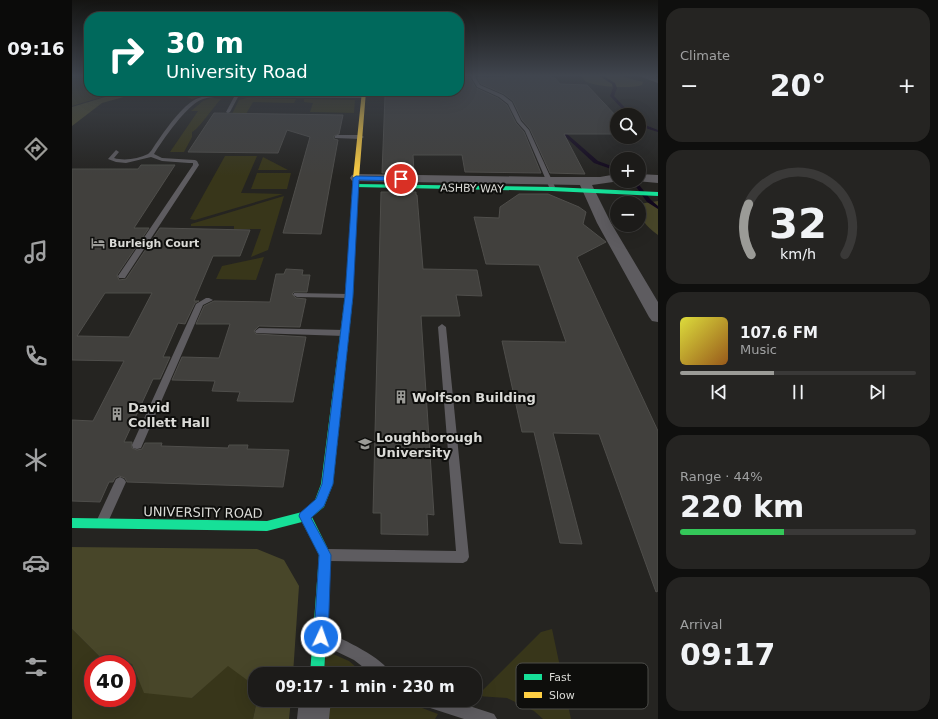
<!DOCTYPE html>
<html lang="en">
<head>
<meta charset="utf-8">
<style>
	:root { --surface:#1c1b19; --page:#252422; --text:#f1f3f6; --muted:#a0a1a2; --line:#3a3938; --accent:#9b9b97 }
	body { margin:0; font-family:"DejaVu Sans",sans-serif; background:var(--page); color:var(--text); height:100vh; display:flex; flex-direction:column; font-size:15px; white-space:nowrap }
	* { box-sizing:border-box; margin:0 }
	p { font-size:13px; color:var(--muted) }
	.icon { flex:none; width:22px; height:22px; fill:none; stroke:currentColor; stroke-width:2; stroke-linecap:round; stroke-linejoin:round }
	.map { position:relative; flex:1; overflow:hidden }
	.details { display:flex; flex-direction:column; gap:8px; padding:8px; background:#0f0f0e; width:280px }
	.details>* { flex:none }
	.guide { position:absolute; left:12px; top:12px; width:380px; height:84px; border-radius:16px; box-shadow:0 4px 16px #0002,0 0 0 1px var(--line); background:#00695c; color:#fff; overflow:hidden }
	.tools { position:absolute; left:538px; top:108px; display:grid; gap:8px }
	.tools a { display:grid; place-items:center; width:36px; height:36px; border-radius:50%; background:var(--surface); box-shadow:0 4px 16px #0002,0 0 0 1px var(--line); font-size:20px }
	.speed { position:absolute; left:12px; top:655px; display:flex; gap:8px; font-size:20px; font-weight:700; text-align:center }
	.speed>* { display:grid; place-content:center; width:52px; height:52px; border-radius:50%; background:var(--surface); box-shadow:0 4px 16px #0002,0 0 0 1px var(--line); line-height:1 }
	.speed .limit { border:6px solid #d22; background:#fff; color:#111 }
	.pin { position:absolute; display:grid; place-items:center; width:34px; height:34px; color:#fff; margin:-17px; border:2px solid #fff; border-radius:50%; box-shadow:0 1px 4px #0007 }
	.me { position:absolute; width:44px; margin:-22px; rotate:3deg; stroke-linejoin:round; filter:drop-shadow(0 0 3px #0008) }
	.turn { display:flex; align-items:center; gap:14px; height:84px; padding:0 16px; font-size:18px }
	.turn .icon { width:52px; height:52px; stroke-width:2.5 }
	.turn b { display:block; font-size:28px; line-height:34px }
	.big { font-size:30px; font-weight:700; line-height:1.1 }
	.details .widget { flex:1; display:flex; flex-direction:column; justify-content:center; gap:6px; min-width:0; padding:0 14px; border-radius:16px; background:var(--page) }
	.details .dial { align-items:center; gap:0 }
	.dial svg { height:104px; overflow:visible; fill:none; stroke:var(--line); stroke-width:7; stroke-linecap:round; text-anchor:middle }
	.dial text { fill:var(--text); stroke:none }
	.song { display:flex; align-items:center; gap:12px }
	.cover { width:48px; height:48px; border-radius:6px; background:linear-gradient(135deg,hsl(60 70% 55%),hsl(30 70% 35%)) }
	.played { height:4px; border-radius:2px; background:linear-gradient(90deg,var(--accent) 40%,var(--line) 40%) }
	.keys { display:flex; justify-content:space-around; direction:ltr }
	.heat { display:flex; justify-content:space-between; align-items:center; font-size:22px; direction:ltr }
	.charge { height:6px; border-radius:3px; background:linear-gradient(90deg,#34c759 44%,var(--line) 0) }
	.trip { position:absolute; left:176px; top:667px; width:234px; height:40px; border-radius:16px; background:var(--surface); box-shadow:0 4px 16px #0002,0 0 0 1px var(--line); font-weight:700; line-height:40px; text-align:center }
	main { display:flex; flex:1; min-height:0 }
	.tabs { display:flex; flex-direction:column; width:72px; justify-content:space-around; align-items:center; background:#0b0b0a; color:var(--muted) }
	.tabs .icon { width:28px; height:28px }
	.tabs .active { color:var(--accent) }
	.tabs b { font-size:18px; color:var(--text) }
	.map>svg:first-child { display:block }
</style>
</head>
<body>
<main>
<nav class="tabs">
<b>09:16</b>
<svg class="icon active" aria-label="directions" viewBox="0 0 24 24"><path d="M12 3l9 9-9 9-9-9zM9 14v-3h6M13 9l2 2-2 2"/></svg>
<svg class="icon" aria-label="music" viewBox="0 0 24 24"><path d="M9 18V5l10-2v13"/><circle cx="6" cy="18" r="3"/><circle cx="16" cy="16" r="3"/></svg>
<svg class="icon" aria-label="phone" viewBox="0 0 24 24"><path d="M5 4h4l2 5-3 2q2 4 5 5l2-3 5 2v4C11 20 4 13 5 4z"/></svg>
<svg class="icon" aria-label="climate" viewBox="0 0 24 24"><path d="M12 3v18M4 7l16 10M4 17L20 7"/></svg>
<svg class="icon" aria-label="car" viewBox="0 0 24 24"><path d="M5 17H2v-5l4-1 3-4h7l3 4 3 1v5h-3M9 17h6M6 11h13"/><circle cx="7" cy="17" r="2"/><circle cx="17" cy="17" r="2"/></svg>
<svg class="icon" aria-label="filters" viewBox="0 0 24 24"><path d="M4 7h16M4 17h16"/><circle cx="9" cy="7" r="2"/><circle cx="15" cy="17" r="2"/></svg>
</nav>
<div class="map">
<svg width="586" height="719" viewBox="0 0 586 719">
	<rect width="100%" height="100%" fill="#252421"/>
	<!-- green -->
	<path fill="#38361a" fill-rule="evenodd" d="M0 75H17V91H49L0 106Z
		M100 91H169L133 95 120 99Z
		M193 91H261L275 94V95H183Z
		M139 98 149 99C142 106 127 129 120 132V137L112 152H98L126 111H119L131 101Z
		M175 98 224 99 222 103 181 102 174 114H160L167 100Z
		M232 99 283 100 282 113 238 112 241 103 232 102Z
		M153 156H185L169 193 211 194 123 220 118 219Z
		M191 157 216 170H186Z
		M185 173H219L215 189H179Z
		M212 196 196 250 179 257 189 229H162V226H119V224Z
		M192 257 184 280 144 279 150 266Z
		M0 629 29 658 60 664 120 698 156 665 183 686V700H185L181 719H0ZM21 664H55V698H21Z
		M480 629 499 719H471L462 711 435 698 405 696 469 632Z
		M254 651 277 661 292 674H252Z
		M250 700H329L366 714 363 719H249Z"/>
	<!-- forest -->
	<path fill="#484629" d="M544 75 571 82 570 85C561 89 521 87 513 81 511 79 511 77 509 75Z
		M53 91H63L66 93 30 103 0 126V107Z
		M586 201V235C574 226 567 219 567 204Z
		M0 547 185 549 212 560 227 586 221 674H183V686L156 666 120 698 72 693 60 664 29 658 0 629Z
		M185 700H219L217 719H181Z"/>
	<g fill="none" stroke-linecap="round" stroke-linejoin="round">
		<!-- stream -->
		<path fill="#13091e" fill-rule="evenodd" d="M416 75 425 83V85H423L412 75Z
			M526 75H530L543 83 545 88 542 96 560 115H556L538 96 541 88 540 84Z
			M567 120 572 123 573 125 586 130V132L570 127 569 124 567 123Z
			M485 127H487L526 161 545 168V171L522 163 485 129Z
			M560 181H564L579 200 586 206V209L575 202Z"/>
	</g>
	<!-- building -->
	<path fill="#41403d" stroke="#4f4e4b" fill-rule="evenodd" d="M433 75H477L479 78H483L488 84 515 85 545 117V134H492L513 174 478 173 458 129 450 120 441 101 432 94 409 84 405 78H434Z
		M387 77 398 78 404 88 426 98 435 105 444 123 452 132 469 173 393 172 390 155H341L342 173H310L313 96H334L344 91H387Z
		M142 113 271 115 267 134 262 136V139L266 140 249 234 211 233 238 137 215 130 206 153 116 152Z
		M69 165H103L62 228H77L45 275 47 280 54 279 88 228 178 230 168 256H141L122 301H127L123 303 113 324 106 323 91 357H98L88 379H81L52 442H60V448L65 450 70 449 73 443H90L89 446 156 448 157 445H176L175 449 217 450 211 487 55 482 53 478 47 476 43 478 41 482H37L28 502 0 501V420L21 421 52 361 0 360V169H66ZM33 293H80L57 337 5 336Z
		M309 192H344V195H345L351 269 405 270 410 296 384 295 388 316H349L362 515 355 514 356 535 309 534V513H301Z
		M447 194H476L507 207 514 212 511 224 534 242 505 257 586 431V591L584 592 527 434 481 433 510 544 488 543 462 432H450L430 341 494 342 467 265 414 264 402 217 427 218 428 207Z
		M214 269 231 270 230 275H238L235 292H222L220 294 224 298 234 299 228 327 187 326 182 331 184 334 234 337 221 402 165 401 168 392 140 391 143 381 100 380 110 357 147 358 158 324H124L132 306 142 301 198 302 204 274H212Z"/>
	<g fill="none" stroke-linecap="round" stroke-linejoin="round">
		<!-- lane -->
		<path fill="#5e5c60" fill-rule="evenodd" d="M398 75H402L408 85 431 95 440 102 449 121 457 130 483 187 482 188 477 187 453 131 445 122 436 104 427 97 405 87Z
			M170 93 172 95 292 96 294 97 292 98 166 97 158 112 156 113 154 112 162 97C152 97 141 96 131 99 116 103 90 141 82 154L90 158 123 160 125 161 127 165 53 278H47L46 276 121 165V163H117L90 161 79 157 54 163 44 162 36 159 44 150 47 152 42 158C52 161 66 159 76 154 79 152 82 146 85 142 94 129 110 106 124 99 139 92 155 97 170 93Z
			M265 135H289L292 137 289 139 263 138V136Z
			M222 293 277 294 281 296 277 298 225 297 221 295Z
			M134 298H137L141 300 131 305 69 448 65 449 61 448 60 445 124 304Z
			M370 324 374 327 397 557 395 561 391 563 257 561 253 559 251 555 253 551 257 549 384 551 366 327Z
			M187 328 272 330 276 333 272 336 184 333 183 331Z
			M48 477 52 479 54 482 36 522 34 526 30 527 26 526 24 522 44 479Z
			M254 632C271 639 312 658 319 674H300L282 660 249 644 247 639 249 634Z
			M347 700H379L422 714 425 719H392L349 705Z"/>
		<!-- street -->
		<path fill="#5e5c60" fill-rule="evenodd" d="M564 75H579L586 77V83Z
			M284 174 477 177H528L545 174V181H548L520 185 539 223 586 302V322L580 321 577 317 525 223 508 185 280 181 278 178 280 175Z
			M567 174 586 175V183L564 181H567Z
			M227 700H259L257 719H225Z"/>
		<!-- fast -->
		<path fill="#16e098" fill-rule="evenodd" d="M284 184 480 187 586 192V196L480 191 282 187V185Z
			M280 241 283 243 281 296 261 484 252 507 240 517 259 555 252 674H238L247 555 230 522 195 531 0 528V518L195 521 230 512 243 500 249 484 273 296 277 243Z"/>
		<!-- slow -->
		<path fill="#ffcf43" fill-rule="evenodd" d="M290 91H294L287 178 283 243 280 245 277 243 281 178Z"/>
	</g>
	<!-- sky -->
	<linearGradient id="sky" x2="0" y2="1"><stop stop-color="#141412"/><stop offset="0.43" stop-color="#40454e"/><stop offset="1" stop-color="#40454e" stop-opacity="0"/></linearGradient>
	<rect width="586" height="176" fill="url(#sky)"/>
	<!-- route -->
	<path fill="#1a73e8" stroke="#114b97" d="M284 176 329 177 332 179 329 181 287 180 281 296 261 484 252 506 239 518 259 555 256 637 254 642 249 644 244 642 242 637 247 555 227 516 228 513 244 499 250 484 273 296 281 178Z"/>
	<!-- icons -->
	<defs>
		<g id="hotel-bare" transform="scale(1.08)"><path d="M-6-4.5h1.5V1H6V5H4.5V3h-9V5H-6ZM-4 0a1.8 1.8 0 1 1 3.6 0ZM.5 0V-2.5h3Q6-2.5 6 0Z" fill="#9b9b97" stroke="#0e0e0c" stroke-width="2.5" paint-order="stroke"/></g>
		<g id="building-bare" transform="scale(1.08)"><path d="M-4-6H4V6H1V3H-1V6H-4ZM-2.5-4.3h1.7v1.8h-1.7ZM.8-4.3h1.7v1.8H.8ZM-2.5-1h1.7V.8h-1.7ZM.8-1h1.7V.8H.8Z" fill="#9b9b97" stroke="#0e0e0c" stroke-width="2.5" paint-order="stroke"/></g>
		<g id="university-bare" transform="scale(1.08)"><path d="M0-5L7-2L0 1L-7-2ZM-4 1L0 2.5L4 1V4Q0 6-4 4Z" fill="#9b9b97" stroke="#0e0e0c" stroke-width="2.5" paint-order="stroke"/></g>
	</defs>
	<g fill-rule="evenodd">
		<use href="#hotel-bare" x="26" y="243"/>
		<use href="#building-bare" x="329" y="397"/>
		<use href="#building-bare" x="45" y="414"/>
		<use href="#university-bare" x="293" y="444"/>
	</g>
	<g text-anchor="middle" stroke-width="4" stroke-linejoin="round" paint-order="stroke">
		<!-- far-street labels -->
		<g font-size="11" fill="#dbdbd7" stroke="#0e0e0c">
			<text transform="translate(400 188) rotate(1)" y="4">ASHBY WAY</text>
		</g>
		<!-- far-poi labels -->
		<g font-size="11" font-weight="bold" fill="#dbdbd7" stroke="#0e0e0c" text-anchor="start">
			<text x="37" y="247">Burleigh Court</text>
		</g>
		<!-- poi labels -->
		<g font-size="13" font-weight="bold" fill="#dbdbd7" stroke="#0e0e0c" text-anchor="start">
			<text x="340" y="402">Wolfson Building</text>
			<text x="56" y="412">David<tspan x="56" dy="15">Collett Hall</tspan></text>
			<text x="304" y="442">Loughborough<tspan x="304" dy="15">University</tspan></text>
		</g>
		<!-- street labels -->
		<g font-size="13" fill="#dbdbd7" stroke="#0e0e0c">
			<text transform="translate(131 512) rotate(1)" y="5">UNIVERSITY ROAD</text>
		</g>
	</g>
	<!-- legend -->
	<rect x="444" y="663" width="132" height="46" rx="6" fill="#0e0e0c" stroke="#4c4c49" stroke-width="1"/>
	<rect x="452" y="674" width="18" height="6" fill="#16e098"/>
	<rect x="452" y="692" width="18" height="6" fill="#ffcf43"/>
	<g font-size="11" fill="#dbdbd7">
		<text x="477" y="681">Fast</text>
		<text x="477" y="699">Slow</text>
	</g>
</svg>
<div class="tools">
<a><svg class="icon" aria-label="search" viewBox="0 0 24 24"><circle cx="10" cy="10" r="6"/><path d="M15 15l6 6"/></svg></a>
<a>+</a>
<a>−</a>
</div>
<div class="speed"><div class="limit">40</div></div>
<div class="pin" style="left:329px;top:179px;background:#d93025"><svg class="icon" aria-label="arrive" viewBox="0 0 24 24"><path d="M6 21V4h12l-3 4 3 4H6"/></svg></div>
<svg class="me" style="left:249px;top:637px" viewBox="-20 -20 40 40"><circle r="17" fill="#1a73e8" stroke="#fff" stroke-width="3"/><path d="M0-11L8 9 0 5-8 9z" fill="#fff"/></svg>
<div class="trip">09:17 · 1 min · 230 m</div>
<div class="guide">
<div class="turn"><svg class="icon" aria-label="right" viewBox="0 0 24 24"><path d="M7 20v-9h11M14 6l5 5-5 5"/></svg><div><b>30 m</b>University Road</div></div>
</div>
</div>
<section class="details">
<div class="widget"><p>Climate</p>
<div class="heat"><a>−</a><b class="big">20°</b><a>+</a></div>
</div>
<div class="widget dial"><svg viewBox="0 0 100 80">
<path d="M14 69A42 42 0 1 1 86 69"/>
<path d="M14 69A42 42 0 0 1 12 30" stroke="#9b9b97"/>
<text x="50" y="56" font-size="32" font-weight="700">32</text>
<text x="50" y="72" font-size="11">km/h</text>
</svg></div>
<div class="widget">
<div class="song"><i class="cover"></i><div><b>107.6 FM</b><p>Music</p></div></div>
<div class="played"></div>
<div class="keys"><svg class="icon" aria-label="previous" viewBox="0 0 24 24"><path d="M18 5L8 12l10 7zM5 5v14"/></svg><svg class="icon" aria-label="pause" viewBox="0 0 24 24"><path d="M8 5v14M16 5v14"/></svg><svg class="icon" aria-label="next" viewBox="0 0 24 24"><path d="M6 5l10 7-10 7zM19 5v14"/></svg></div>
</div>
<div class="widget"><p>Range · 44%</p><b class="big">220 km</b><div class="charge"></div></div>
<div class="widget"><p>Arrival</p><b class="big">09:17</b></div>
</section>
</main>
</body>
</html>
